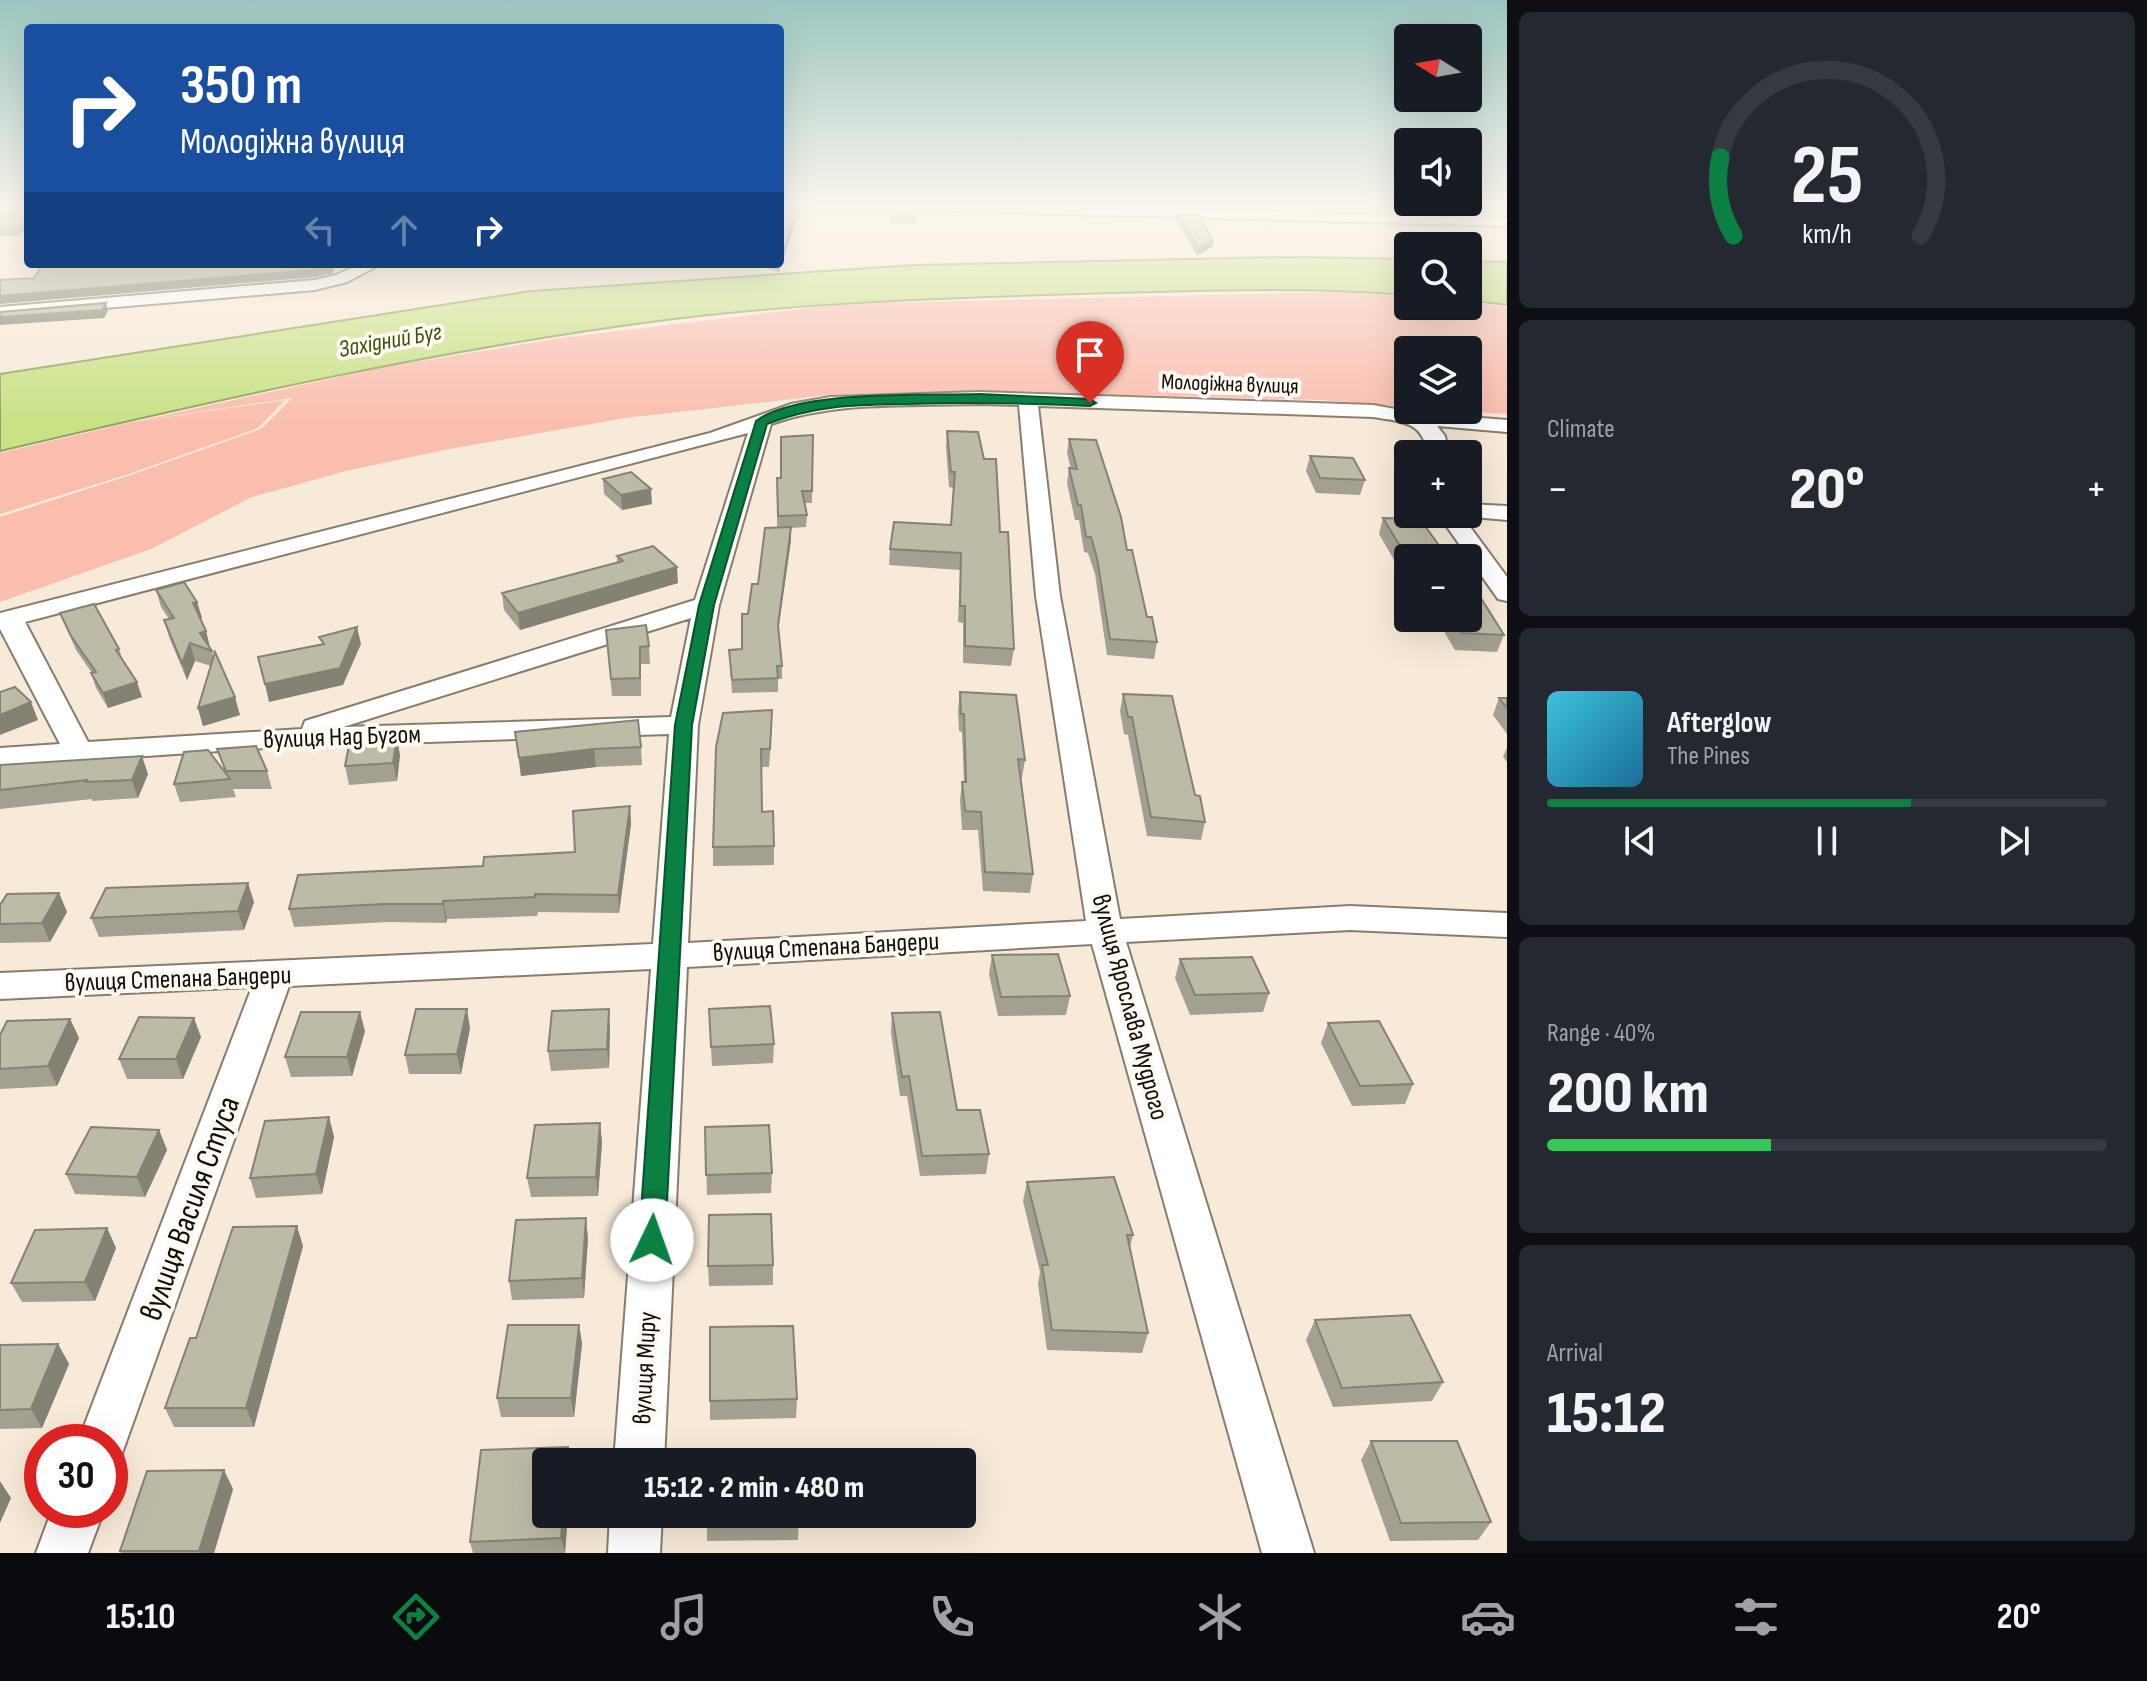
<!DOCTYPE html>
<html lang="en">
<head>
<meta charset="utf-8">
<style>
	:root { --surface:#171b24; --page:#242831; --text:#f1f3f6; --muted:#9ea1a6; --line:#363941; --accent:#0b8043 }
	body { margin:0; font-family:"Sofia Sans Condensed",sans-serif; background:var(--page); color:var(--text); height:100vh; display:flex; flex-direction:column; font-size:30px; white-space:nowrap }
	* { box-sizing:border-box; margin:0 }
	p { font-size:26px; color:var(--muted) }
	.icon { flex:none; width:44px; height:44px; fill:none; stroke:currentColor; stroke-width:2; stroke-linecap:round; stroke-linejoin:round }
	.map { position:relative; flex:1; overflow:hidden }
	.side { display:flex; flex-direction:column; gap:12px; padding:12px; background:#0d0f14; width:640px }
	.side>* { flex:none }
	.hud { position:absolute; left:24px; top:24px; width:760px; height:244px; border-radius:8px; box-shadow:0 8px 32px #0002; background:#1a4fa0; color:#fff; overflow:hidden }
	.needle { width:52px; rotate:281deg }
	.fabs { position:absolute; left:1394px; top:24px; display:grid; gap:16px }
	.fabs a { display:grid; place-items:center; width:88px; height:88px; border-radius:8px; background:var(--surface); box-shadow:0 8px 32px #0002; font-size:40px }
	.speed { position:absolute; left:24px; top:1424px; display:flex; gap:16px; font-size:40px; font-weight:700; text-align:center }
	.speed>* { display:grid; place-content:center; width:104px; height:104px; border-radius:50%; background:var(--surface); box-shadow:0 8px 32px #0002; line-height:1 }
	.speed .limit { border:12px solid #d22; background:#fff; color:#111 }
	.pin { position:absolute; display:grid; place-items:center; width:68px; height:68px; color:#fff; margin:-82px -34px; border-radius:50% 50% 50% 0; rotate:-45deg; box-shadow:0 0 8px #0007 }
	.pin .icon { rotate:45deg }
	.me { position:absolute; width:88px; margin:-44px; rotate:3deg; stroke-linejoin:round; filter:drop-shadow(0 0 6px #0008) }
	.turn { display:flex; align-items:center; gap:28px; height:168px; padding:0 24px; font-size:36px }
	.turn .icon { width:104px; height:104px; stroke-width:2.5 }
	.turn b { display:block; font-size:56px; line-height:68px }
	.lanes { display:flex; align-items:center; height:76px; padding:0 24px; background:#0003; justify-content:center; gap:40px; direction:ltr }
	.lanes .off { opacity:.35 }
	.big { font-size:60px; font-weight:800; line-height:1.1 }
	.side .tile { flex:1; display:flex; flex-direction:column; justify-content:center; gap:12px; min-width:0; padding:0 28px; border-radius:12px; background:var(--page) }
	.side .dial { align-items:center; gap:0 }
	.dial svg { height:208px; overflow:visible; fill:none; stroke:var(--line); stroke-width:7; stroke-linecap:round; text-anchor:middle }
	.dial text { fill:var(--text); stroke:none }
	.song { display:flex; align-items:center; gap:24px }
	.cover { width:96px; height:96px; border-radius:12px; background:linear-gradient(135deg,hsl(190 70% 55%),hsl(200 70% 35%)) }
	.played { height:8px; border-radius:4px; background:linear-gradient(90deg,var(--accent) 65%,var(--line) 65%) }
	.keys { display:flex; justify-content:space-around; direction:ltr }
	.heat { display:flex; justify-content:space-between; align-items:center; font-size:44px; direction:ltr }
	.charge { height:12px; border-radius:6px; background:linear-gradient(90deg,#34c759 40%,var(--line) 0) }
	.trip { position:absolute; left:532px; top:1448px; width:444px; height:80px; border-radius:8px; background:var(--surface); box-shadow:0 8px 32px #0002; font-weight:800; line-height:80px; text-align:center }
	.dock { display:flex; height:128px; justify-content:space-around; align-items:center; background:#090b0e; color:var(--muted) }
	.dock .icon { width:56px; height:56px }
	.dock .active { color:var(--accent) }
	.dock b { font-size:36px; color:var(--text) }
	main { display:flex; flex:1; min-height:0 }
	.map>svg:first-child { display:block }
</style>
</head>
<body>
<main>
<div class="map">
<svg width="1507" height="1553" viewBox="0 0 1507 1553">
	<rect width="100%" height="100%" fill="#f7ead8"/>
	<!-- green -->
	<path fill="#fabeaf" d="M1343 292 1408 297V306H1468V302L1507 307V414L1437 410H1468V350H1408V407L1321 400 963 391 827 395 625 418 444 450 346 471 252 497 151 549 0 602V517L128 476 261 429 292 398 143 420 379 368 561 338 842 304Z
		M285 400 258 428 129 474 0 514V453L132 422Z"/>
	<!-- water -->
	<path fill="#c8e285" stroke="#91a25f" stroke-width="2" d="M1288 257 1408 259V295C1299 286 1189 291 1079 294 941 298 804 303 666 320 441 349 220 399 0 451V374L531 291 915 265Z
		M1468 261 1507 262V305L1468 300Z"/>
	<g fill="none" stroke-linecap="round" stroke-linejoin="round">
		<!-- minor casing -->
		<g stroke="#887d6c" stroke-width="4">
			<path id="minor" d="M874 205H1032L1507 218V226L881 209Z
				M361 264H381L347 282 315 290 0 317V307L315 280 336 275Z
				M979 392 1373 405 1418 413 1507 420V432L1437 426 1445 436 1448 454H1428C1422 420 1402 422 1373 417L1038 406 1060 596 1120 919 1350 906 1507 913V937L1350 930 1126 942 1314 1553H1262L1092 944 687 967 664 1462H614L651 969 289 986 120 1459 110 1463V1442H78L252 987 0 999V973L653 944 669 734 279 747 0 766V748L60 744 0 629V613L710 433 791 404 830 397ZM979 404 1019 405 1036 596 1086 921 688 943 698 725 719 605 771 424C837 401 910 406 979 404ZM748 433 695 600 305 721 302 729 88 742 25 622ZM691 618 671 717 343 727Z
				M1468 504 1507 506V520L1462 516 1507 577V601L1498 599 1438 514H1468Z
				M52 1510H104L88 1553H36Z
				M610 1514H662L660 1553H608Z"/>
		</g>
		<!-- tertiary casing -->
		<g stroke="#887d6c" stroke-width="4">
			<path id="tertiary" d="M28 205V214L0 219V209Z"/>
		</g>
		<!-- minor -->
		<use href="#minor" fill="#fff" fill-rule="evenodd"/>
		<!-- tertiary -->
		<use href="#tertiary" fill="#fff" fill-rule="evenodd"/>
	</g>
	<!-- wall -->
	<path fill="#a3a08f" d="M780 205 881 206 919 207V213L915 224 890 223 891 215 798 213 779 272 763 267V264H780Z
		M1189 205H1507V215L1412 211Z
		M28 209 17 236H0V215Z
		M1177 214 1213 241 1212 247 1197 255 1176 220Z
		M947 431 1000 532 1014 649 1011 666 963 663V623L958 622 960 570 889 565 890 549 951 525 953 488 949 487 946 446Z
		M813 435 812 503H804L807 515 806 527 791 528V540L778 631 782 666V679H778V692L732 693 729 650 742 649 748 614 777 528V478H781Z
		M1069 439 1127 550 1147 617 1157 642 1154 659 1107 655 1095 574 1088 553 1084 552 1079 520H1075L1067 483 1069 468 1071 469 1067 453Z
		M1310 456 1365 480 1360 495 1316 493 1306 471Z
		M603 479 652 504 622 510 604 494Z
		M1383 518 1408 558V584L1379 534Z
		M617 556 678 583 520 630 504 610 502 593 617 563Z
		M156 590 197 602 202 618 200 619 206 631 210 648 240 715 203 726 198 708 211 666 195 661 187 680 169 637 164 620 169 619 161 607Z
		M60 613 119 649 122 658 142 697 108 708 96 688 91 673H92L76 650Z
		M1436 618H1468L1504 635 1497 652 1455 650Z
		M606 630 649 646 650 664H641V696H612Z
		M960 692 1025 760 1022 778H1021L1033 874 1030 893 983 891 978 830H962L960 800 962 782H964L962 732 959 731 958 710Z
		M1123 694 1195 795 1205 822 1201 840 1147 836 1128 735 1124 734 1120 711Z
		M1499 698H1507V734L1493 715Z
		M772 727 769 767H762V812L774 846V865L713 866V847Z
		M515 732 641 747 642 765 596 767 521 776Z
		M1507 748V762L1503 757Z
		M217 749 267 771 272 789H233L236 797 180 802 174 784 224 770Z
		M400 755 397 781 349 785 345 766Z
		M0 765 148 774 138 798 92 801V799L0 809Z
		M630 806 631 824 619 913 538 912 537 916 447 919 446 923 388 922 294 927 289 909 483 866 575 852Z
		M59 893 67 912 50 942 0 943V905Z
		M254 902 244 930 99 937 91 918Z
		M992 955 1070 996 1066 1015 998 1016 989 974Z
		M1180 959 1269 993 1263 1012 1190 1015 1175 978Z
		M709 1009 774 1044 773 1063 712 1066Z
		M892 1013 957 1110 989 1154 986 1174 920 1176 907 1096H900L891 1033Z
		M70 1019 79 1038 57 1086 0 1089V1035Z
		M1328 1023 1413 1084 1405 1104 1352 1106 1321 1043Z
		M470 1028 461 1074H409L405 1055Z
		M610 1028 609 1068 551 1071 548 1051Z
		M365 1031 352 1076 291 1077 285 1057Z
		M201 1037 183 1079H127L119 1059Z
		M329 1117 334 1137 322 1194 256 1198 250 1178Z
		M600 1123 602 1143 598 1196 531 1197 527 1178Z
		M705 1127 772 1173 771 1193 707 1195Z
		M159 1130 167 1150 145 1197 75 1194 66 1174Z
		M1027 1182 1133 1235 1130 1247 1148 1333 1142 1353 1047 1350 1038 1284 1040 1272 1023 1201Z
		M107 1228 116 1248 95 1301 22 1302 11 1283Z
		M588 1238 584 1298 512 1300 509 1281Z
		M303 1246 254 1427H174L165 1408 196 1338Z
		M773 1265V1285L709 1286 708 1266Z
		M1315 1320 1443 1382 1432 1401 1333 1407 1306 1340Z
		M579 1325 582 1344 574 1417H501L497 1398Z
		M58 1344 69 1364 42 1428 0 1429V1345Z
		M797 1399 796 1418 710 1420V1401Z
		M1371 1441 1491 1522 1478 1540 1390 1541 1361 1460Z
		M233 1489 214 1553H121L120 1551Z
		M568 1514 565 1553H473L470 1542Z
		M707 1514H799L798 1540 707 1541Z"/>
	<!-- shaded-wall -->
	<path fill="#848274" d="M0 205H15L0 208Z
		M798 208V213L779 272V265Z
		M28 221V229L17 236 15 229Z
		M1213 241 1212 247 1197 255 1199 249Z
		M335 264 333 273 315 277 0 304V296Z
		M106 303 108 311 104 318 0 325V317Z
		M651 489 652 504 622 510 621 495Z
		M791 527V540L777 638 778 625Z
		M677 567 678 583 520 630 518 613Z
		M197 602 202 618 198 619 193 603Z
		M357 627 361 644 343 685 269 702 265 684Z
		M206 631 210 648 205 650 200 633Z
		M190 643 195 661 187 680 182 663Z
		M137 682 142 697 108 708 103 693Z
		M235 697 240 715 203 726 198 708Z
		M31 702 38 720 0 735V715Z
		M397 737 400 755 397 781 393 763Z
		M594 749 596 767 521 776 519 758Z
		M142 756 148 774 138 798 132 780Z
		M630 806 631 824 619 913 618 895Z
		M248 883 254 902 244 930 238 911Z
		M59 893 67 912 50 942 42 923Z
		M443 901 447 919 446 923 443 904Z
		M467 1009 470 1028 461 1074 457 1054Z
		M609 1009 610 1028 609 1068 607 1049Z
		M360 1012 365 1031 352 1076 347 1057Z
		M194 1018 201 1037 183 1079 176 1059Z
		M70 1019 79 1038 57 1086 48 1066Z
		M329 1117 334 1137 322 1194 316 1174Z
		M600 1123 602 1143 598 1196 596 1177Z
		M159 1130 167 1150 145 1197 137 1177Z
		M586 1218 588 1238 584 1298 582 1278Z
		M297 1226 303 1246 254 1427 246 1408Z
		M107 1228 116 1248 95 1301 85 1282Z
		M579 1325 582 1344 574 1417 571 1398Z
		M58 1344 69 1364 42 1428 31 1409Z
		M224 1470 233 1489 214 1553H201L199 1551Z
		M0 1481 11 1498 0 1523Z
		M563 1514H568L565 1553 561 1538Z"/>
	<!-- building -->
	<path fill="#bdbaa6" stroke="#848274" stroke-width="2" d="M780 205H879L881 206 919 207 915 218 891 217 893 210 798 208 780 261Z
		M1412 205H1507V209L1413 205Z
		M28 209V221L15 229H0V215Z
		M1177 214 1199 215 1213 241 1199 249Z
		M43 264H332L313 270 0 296V280L34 278Z
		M106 303 102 310 0 317V312Z
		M947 431 978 432 984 459H996L1000 532H1008L1014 649 965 646V606H960L961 553 890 549 894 522 951 525 955 472H951Z
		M813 435 812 491H802L807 515 778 516 777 478H781V437Z
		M1069 439 1096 440 1121 517 1127 550H1132L1147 617H1152L1157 642 1110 639 1097 558 1091 537H1086L1081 505H1078L1069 468 1077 469Z
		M1310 456 1353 458 1365 480 1320 478Z
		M631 472 651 489 621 495 603 479Z
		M1383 518 1420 519 1448 558 1408 559Z
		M791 527 778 625 782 666H777L778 678 732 680 729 650 742 649V614H748L752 584H758L765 528Z
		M653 546 677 567 518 613 502 593 623 561 617 556Z
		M1468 579H1469L1504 635 1461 633 1452 618H1468Z
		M184 582 197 602 193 603 206 631 200 633 212 651 190 643 182 663 164 620 174 618 156 590Z
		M94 604 119 649 116 650 137 682 103 693 91 673 96 672 71 636 60 613Z
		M646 625 649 646 640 647V678L611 679 606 630Z
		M357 627 340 668 265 684 258 657 324 644 319 637Z
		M215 652 235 697 198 708Z
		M15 687 31 702 0 715V692Z
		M960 692 1016 695 1025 760 1018 759 1033 874 985 872 981 812 965 811 962 782H966L964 714H961Z
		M1123 694 1172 696 1195 795 1200 796 1205 822 1151 817 1132 717H1128Z
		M1499 698H1507V708Z
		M772 710 770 749H761L762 812 773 811 774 846 713 847 716 747 723 713Z
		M638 720 641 747 594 749 519 758 515 732Z
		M397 737 393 763 345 766 350 740Z
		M256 746 267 771H226L217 749Z
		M208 750 230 779 174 784 184 752Z
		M142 756 132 780 86 782 87 780 0 790V765Z
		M630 806 618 895 535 894V897L443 901V904H384L289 909 298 875 483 866 484 857 575 852 573 811Z
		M248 883 238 911 91 918 106 888Z
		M59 893 42 923 0 924V905L7 894Z
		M1058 954 1070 996 1001 997 992 955Z
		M1252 957 1269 993 1195 995 1180 959Z
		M770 1006 774 1044 711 1047 709 1009Z
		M416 1009H467L457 1054 405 1055Z
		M609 1009 607 1049 548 1051 552 1011Z
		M301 1012H360L347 1057H285Z
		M940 1012 957 1110H980L989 1154 922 1156 909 1076 902 1077 892 1013Z
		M139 1017 194 1018 176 1059H119Z
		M70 1019 48 1066 0 1069V1035L7 1021Z
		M1379 1021 1413 1084 1360 1086 1328 1023Z
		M329 1117 316 1174 250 1178 265 1121Z
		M600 1123 596 1177 527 1178 535 1125Z
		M769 1125 772 1173 706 1175 705 1127Z
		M91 1127 159 1130 137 1177 66 1174Z
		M1114 1177 1133 1235H1127L1148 1333 1052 1330 1042 1265H1048L1027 1182Z
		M771 1214 773 1265 708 1266 709 1215Z
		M586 1218 582 1278 509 1281 516 1220Z
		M297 1226 246 1408H165L190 1338H196L233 1227Z
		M107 1228 85 1282 11 1283 35 1230Z
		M1410 1315 1443 1382 1342 1388 1315 1320Z
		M508 1325H579L571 1398H497Z
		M793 1326 797 1399 710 1401V1327Z
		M58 1344 31 1409 0 1410V1345Z
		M1371 1441H1457L1491 1522 1401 1523Z
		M568 1447 567 1462H546V1514H563L561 1538 470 1542 481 1450Z
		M797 1449V1462H708V1450Z
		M224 1470 199 1551H120L147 1471Z
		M707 1514H799V1521L706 1522Z"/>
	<!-- sky -->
	<linearGradient id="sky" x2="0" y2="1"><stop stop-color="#9bc6c0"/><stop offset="0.49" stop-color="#fbf6ed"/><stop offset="1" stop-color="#fbf6ed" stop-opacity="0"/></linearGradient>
	<rect width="1507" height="422" fill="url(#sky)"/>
	<!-- route -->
	<path fill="#0b8043" stroke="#07532c" stroke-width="2" d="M979 394 1090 399 1096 403 1090 406C1029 403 968 402 906 404 854 405 817 405 767 424L714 605 692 725 665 1240 661 1248 652 1252 643 1248 639 1240 675 725 699 605 756 421C798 389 924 396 979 394Z"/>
	<g text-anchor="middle" stroke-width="8" stroke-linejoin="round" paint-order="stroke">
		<!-- far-street labels -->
		<g font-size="22" fill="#110d07" stroke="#fef9f1">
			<text transform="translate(1230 383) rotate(2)" y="8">Молодіжна вулиця</text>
		</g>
		<!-- far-water labels -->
		<g font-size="24" font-style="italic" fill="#3e4d08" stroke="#fef9f1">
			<text transform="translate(390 340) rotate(-10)" y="8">Західний Буг</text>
		</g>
		<!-- street labels -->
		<g font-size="26" fill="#110d07" stroke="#fef9f1">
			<text transform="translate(342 736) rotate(-2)" y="9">вулиця Над Бугом</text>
			<text transform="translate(826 946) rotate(-3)" y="9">вулиця Степана Бандери</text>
			<text transform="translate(178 978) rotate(-2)" y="9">вулиця Степана Бандери</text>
			<text transform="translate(1131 1007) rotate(75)" y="9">вулиця Ярослава Мудрого</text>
			<text transform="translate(644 1368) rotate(-87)" y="9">вулиця Миру</text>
		</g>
		<!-- near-street labels -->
		<g font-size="32" fill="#110d07" stroke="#fef9f1">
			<text transform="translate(189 1208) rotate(-70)" y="11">вулиця Василя Стуса</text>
		</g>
	</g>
</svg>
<div class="fabs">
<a><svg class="needle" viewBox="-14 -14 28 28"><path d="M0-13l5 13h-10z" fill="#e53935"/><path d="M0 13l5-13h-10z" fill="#9ea1a6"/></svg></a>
<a><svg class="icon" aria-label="sound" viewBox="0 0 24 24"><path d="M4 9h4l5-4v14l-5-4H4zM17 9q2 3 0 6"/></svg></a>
<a><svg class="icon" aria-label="search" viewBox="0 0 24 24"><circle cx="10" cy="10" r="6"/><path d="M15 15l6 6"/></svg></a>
<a><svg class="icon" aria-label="layers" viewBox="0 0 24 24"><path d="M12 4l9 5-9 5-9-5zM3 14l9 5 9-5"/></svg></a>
<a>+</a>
<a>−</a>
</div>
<div class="speed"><div class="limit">30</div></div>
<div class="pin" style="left:1090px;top:403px;background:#d93025"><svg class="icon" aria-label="arrive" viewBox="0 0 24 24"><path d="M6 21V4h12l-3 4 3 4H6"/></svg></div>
<svg class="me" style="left:652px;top:1240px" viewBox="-20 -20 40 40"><circle r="19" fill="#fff"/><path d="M0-13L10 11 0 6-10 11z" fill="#0b8043"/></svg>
<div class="trip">15:12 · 2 min · 480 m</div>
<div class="hud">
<div class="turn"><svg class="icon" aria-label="right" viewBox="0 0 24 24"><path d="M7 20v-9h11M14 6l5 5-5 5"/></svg><div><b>350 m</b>Молодіжна вулиця</div></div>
<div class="lanes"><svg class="icon off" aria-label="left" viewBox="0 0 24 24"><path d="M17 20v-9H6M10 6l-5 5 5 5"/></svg><svg class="icon off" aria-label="ahead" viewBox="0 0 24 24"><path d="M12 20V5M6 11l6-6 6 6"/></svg><svg class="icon" aria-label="right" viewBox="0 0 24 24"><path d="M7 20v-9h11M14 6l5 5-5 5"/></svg></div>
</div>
</div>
<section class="side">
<div class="tile dial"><svg viewBox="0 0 100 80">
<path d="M14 69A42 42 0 1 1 86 69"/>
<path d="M14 69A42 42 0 0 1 9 39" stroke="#0b8043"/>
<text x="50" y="56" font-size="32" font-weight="700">25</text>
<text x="50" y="72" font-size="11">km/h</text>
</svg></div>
<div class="tile"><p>Climate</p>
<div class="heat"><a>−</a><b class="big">20°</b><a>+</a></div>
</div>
<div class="tile">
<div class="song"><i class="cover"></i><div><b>Afterglow</b><p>The Pines</p></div></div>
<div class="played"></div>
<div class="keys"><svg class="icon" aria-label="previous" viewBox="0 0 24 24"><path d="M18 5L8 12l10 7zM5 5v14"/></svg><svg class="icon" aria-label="pause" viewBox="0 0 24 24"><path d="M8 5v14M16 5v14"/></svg><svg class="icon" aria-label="next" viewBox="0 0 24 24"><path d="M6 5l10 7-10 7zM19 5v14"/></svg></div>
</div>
<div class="tile"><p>Range · 40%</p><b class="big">200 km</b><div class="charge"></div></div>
<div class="tile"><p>Arrival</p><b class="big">15:12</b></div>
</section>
</main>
<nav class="dock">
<b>15:10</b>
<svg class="icon active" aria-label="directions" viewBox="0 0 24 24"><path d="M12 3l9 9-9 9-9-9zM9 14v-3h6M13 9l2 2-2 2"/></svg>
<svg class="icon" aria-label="music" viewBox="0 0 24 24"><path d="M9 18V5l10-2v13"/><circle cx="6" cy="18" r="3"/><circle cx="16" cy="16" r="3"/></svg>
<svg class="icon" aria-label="phone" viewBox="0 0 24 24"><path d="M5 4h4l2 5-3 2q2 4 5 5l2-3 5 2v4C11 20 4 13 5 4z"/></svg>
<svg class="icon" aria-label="climate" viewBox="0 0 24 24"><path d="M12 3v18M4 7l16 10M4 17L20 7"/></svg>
<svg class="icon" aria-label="car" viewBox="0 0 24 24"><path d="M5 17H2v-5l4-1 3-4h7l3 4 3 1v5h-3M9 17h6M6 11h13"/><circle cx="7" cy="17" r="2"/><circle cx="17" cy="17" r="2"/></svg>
<svg class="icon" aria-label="filters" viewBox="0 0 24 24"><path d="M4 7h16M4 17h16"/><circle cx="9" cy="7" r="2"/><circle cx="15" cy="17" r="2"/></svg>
<b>20°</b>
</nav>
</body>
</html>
